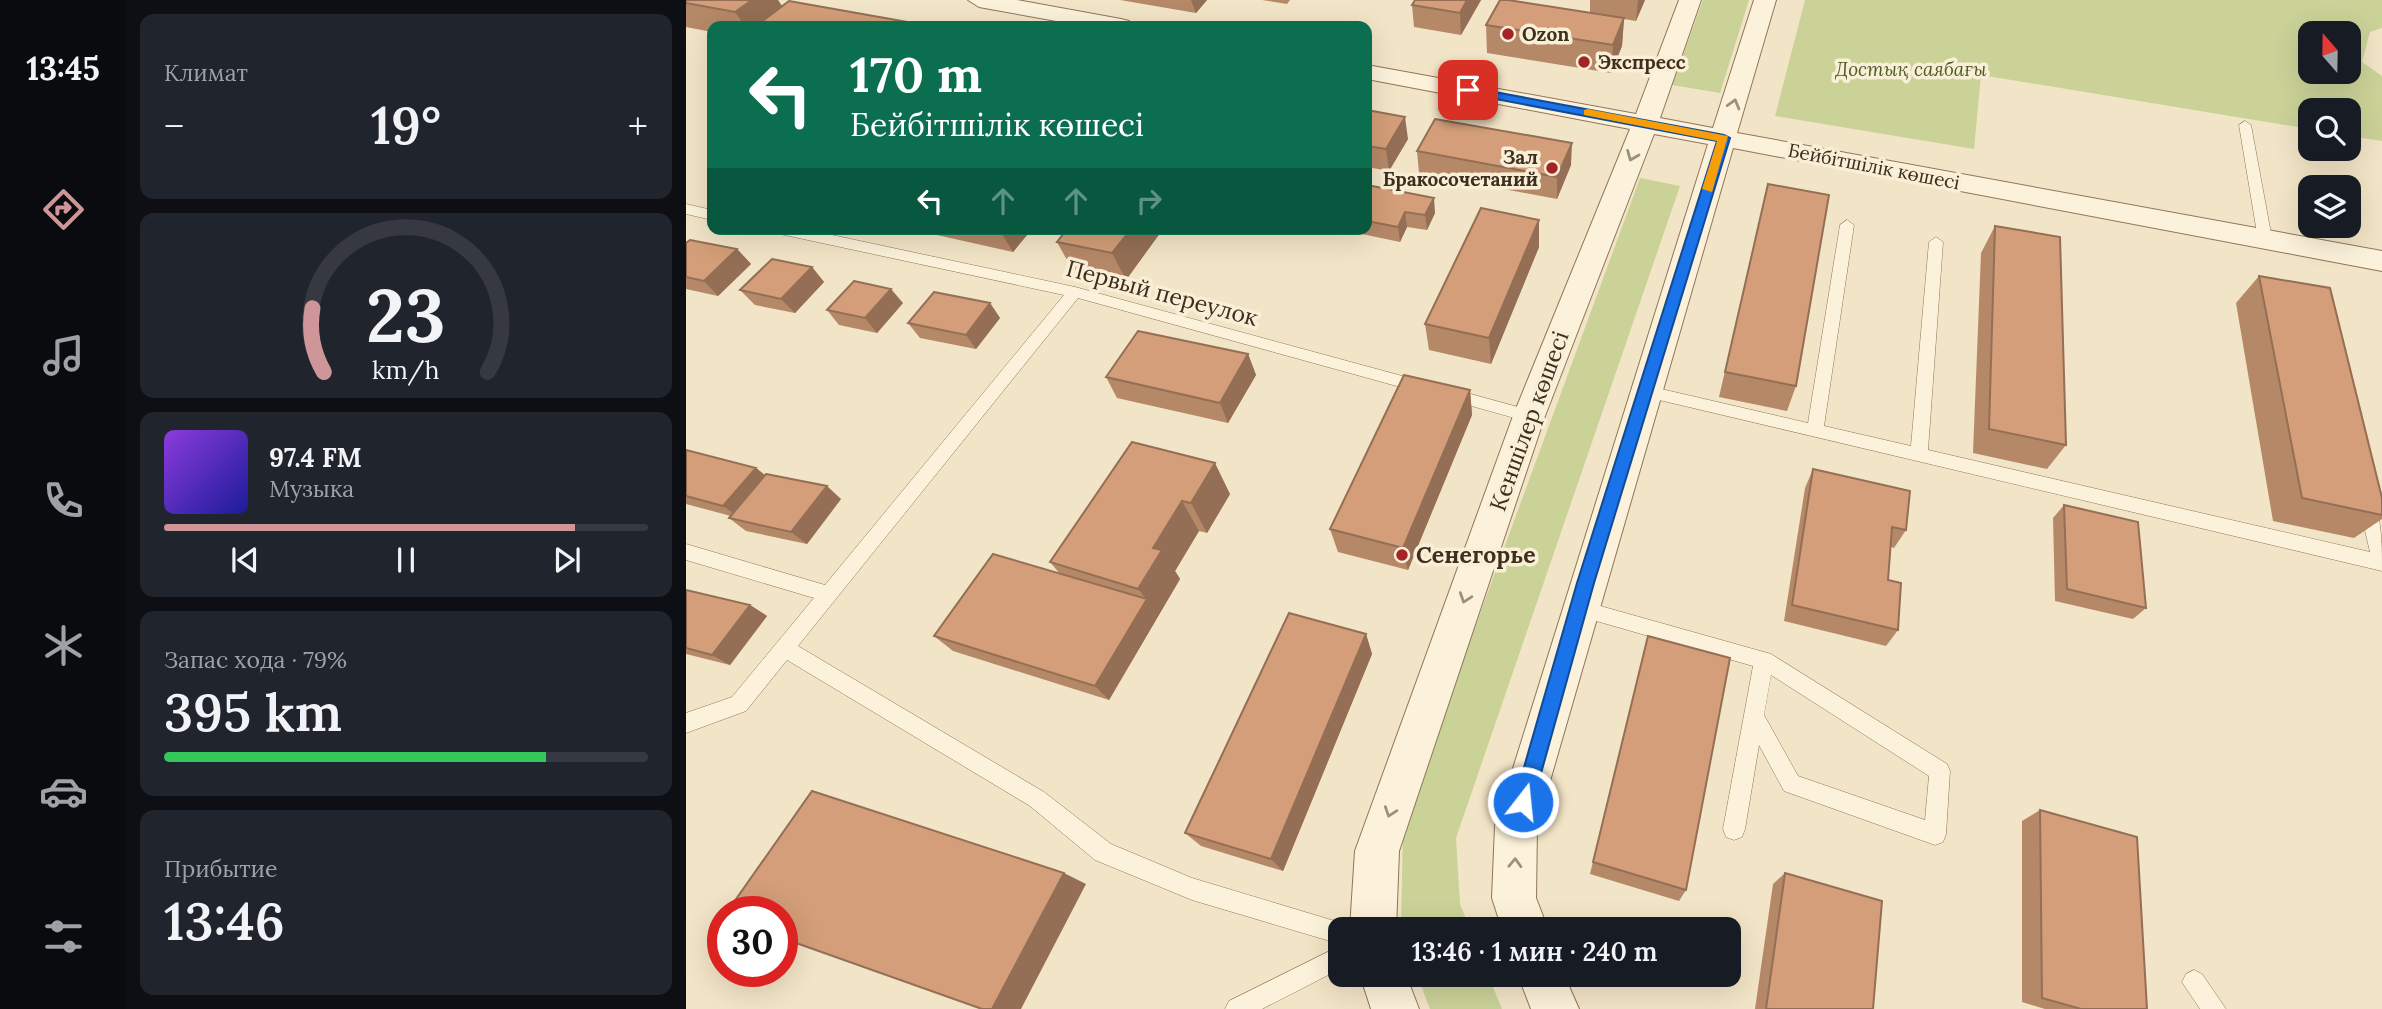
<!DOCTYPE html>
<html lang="ru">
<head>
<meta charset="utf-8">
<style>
	:root { --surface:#171b24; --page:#20242c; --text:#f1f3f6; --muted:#9ea1a6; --line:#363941; --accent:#ce9698 }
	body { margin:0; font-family:Lora,serif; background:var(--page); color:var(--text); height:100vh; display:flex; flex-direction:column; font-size:26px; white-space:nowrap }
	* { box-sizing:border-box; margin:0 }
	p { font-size:23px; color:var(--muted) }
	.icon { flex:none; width:38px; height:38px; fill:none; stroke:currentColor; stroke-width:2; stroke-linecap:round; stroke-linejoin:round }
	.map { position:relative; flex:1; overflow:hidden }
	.panel { display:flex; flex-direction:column; gap:14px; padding:14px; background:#0d0f14; width:560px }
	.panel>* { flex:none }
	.hud { position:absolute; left:21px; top:21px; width:665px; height:214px; border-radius:14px; box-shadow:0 7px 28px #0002; background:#0b6e4f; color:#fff; overflow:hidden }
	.needle { width:46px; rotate:340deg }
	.buttons { position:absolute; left:1612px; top:21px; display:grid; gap:14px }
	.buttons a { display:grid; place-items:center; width:63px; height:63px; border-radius:14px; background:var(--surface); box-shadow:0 7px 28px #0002; font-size:35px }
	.speed { position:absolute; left:21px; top:896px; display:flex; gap:14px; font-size:35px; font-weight:700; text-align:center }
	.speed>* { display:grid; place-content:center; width:91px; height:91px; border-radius:50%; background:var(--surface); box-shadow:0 7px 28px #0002; line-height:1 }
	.speed .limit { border:10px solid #d22; background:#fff; color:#111 }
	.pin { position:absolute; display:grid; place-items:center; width:60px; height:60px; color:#fff; margin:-30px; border-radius:14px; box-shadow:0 4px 10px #0006 }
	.me { position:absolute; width:77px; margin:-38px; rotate:16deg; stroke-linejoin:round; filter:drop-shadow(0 0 5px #0008) }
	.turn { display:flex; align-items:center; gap:24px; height:147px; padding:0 28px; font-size:32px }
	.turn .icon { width:91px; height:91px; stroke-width:2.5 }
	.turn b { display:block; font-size:49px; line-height:60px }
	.lanes { display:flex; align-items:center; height:66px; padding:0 28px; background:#0003; justify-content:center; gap:35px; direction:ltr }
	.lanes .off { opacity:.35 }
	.big { font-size:52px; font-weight:600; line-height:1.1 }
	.panel .card { flex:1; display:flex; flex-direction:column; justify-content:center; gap:10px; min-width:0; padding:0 24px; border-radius:14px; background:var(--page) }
	.panel .dial { align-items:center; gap:0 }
	.dial svg { height:182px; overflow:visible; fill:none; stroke:var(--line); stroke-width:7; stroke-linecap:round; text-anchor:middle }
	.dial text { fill:var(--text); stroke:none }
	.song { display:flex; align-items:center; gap:21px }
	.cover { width:84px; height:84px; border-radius:10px; background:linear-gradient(135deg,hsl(270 70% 55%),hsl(240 70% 35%)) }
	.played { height:7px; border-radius:4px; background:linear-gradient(90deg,var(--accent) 85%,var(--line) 85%) }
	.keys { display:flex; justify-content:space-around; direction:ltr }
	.heat { display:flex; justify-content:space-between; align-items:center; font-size:38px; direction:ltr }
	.charge { height:10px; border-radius:5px; background:linear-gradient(90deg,#34c759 79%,var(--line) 0) }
	.trip { position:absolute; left:642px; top:917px; width:413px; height:70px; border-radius:14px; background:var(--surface); box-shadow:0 7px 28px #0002; font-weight:600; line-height:70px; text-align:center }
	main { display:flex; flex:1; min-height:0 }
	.dock { display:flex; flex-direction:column; width:126px; justify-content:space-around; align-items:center; background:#090b0e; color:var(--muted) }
	.dock .icon { width:49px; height:49px }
	.dock .selected { color:var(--accent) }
	.dock b { font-size:32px; color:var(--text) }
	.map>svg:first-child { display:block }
</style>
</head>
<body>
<main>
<nav class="dock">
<b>13:45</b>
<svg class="icon selected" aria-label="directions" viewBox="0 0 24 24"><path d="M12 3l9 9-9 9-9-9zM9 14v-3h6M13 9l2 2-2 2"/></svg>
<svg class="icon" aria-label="music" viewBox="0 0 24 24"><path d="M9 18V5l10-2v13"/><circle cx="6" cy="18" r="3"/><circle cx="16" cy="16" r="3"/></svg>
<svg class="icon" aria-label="phone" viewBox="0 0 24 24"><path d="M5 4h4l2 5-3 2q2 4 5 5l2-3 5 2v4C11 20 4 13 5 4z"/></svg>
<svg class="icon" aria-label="climate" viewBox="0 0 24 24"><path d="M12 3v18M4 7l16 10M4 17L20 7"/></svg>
<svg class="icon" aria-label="car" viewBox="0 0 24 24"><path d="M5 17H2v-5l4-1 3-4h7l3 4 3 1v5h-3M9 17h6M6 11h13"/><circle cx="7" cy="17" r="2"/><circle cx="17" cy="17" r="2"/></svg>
<svg class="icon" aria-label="filters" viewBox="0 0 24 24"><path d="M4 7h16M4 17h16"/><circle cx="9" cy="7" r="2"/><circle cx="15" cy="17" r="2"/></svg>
</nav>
<section class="panel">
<div class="card"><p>Климат</p>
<div class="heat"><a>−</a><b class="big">19°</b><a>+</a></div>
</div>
<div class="card dial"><svg viewBox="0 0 100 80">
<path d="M14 69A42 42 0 1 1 86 69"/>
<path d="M14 69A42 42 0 0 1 9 41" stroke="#ce9698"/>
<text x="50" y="56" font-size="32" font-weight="700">23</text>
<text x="50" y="72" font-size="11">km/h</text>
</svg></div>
<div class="card">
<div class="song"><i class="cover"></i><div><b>97.4 FM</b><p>Музыка</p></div></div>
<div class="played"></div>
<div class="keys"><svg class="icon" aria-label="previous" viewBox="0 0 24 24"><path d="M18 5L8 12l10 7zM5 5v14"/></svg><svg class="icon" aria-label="pause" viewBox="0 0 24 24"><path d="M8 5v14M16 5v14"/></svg><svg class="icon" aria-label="next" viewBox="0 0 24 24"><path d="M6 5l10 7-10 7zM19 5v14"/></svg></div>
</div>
<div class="card"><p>Запас хода · 79%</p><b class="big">395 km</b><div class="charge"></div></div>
<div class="card"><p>Прибытие</p><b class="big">13:46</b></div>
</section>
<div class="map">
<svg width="1696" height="1009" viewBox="0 0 1696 1009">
	<rect width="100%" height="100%" fill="#f2e4c6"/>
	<!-- green -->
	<path fill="#cbd298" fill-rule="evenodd" d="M1017 0H1063L1034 93 986 85Z
		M1119 0H1696V28L1684 32 1676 62 1696 76V141L1663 136 1662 110H1624V129L1295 75 1288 149 1089 116ZM1624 33H1662V72H1624Z
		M954 178 994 186 770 838 774 904 784 929H715L717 823Z
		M731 975H802L816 1009H744Z"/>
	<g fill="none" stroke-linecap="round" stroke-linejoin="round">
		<!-- lane casing -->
		<g stroke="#8f7659" stroke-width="1">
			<path id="lane" d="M1559 121 1565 125 1586 239 1579 244 1572 239 1553 125Z
				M0 204 26 210V220L0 214Z
				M1161 220 1168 225 1138 426 1225 446 1243 242 1250 237 1257 242 1242 450 1684 552 1673 505 1676 500H1688C1696 522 1696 547 1696 571L952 395 950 391 952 387 958 385 1122 423 1154 225Z
				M87 229H118L389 287 742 383 744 387 736 393 392 298 112 646 358 792 425 844 506 878 662 925 664 929H654V944L506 900 409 860 344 806 101 660 60 711 0 733V713L46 697 128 598 0 560V544L139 585 378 295 94 234Z
				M763 388 843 410 851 416 843 422 757 398 755 394 757 390Z
				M893 600 1085 654 1261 764 1264 771 1260 834 1257 842 1249 845 1098 791 1073 745 1059 829 1056 837 1048 840 1040 837 1037 829 1067 666 886 614 884 608 886 602ZM1085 675 1243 776 1239 820 1112 776 1078 715Z
				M654 946V969L576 1009H539L543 1001Z
				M1508 970 1516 974 1540 1009H1514L1496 982 1500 974Z"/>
		</g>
		<!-- street casing -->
		<g stroke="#8f7659" stroke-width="2">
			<path id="street" d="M282 0H331L435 19 443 21 447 26H398L293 7Z
				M993 0H1015L974 118 1027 128 1068 0H1090L1051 133 1696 251V271L1047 148 851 826 850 898 862 929H816L806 898 809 826 1022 144 968 134 859 416 713 851 710 929H664L669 851 827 416 944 129 681 79V65L950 114Z
				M674 975H720L733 1009H685Z
				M832 975H878L893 1009H845Z"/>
		</g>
		<!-- lane -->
		<use href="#lane" fill="#fcf1da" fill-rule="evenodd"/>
		<!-- street -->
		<use href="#street" fill="#fcf1da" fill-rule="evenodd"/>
	</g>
	<!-- wall -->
	<path fill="#b58868" d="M0 0H92L96 7 244 26H26V32L0 27Z
		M434 0H521L510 13Z
		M576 0H604L601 4Z
		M729 0H795L775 35 728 27 726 5Z
		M904 0H959L950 21 938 19 936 46 925 73 801 53 800 25 904 13Z
		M681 110 722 139 703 171 681 167Z
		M731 151 885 165 871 199 733 173Z
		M1082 184 1110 386 1101 411 1033 397Z
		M681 185 749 213 741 230 721 227 714 242 652 229H681Z
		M1309 226 1380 445 1361 469 1287 453 1295 253Z
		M224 229H346L327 252Z
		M381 229H477L440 280 386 269 371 242Z
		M0 243 51 249 65 264 32 296 0 289Z
		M853 247 805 364 743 350 739 324Z
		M126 267 138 282 109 313 69 305 54 290Z
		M1573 276 1696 498V519L1668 538 1587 521 1550 303Z
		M217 303 191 333 153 325 141 310Z
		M304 303 314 318 290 349 234 338 222 323Z
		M562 354 570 375 542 423 431 398 420 377Z
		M784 390 786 415 722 570 652 552 644 529Z
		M446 442 544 494 521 533 513 531 489 571 494 579 423 700 267 651 248 636 374 574 364 562Z
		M0 450 70 468 79 475 155 499 121 544 60 531 43 518 45 516 0 504Z
		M1127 469 1220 530 1208 548 1205 547 1202 580 1212 630 1200 646 1098 621 1119 488Z
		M1378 505 1460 608 1447 619 1369 601 1367 518Z
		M0 590 64 605 81 616 44 665 0 654Z
		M680 634 686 654 597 871 515 846 499 833Z
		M962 636 1000 890 993 901 904 874Z
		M1354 810 1461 1009H1359L1336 1002V821Z
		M1099 873 1187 1009H1069L1087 884Z"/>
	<!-- shaded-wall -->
	<path fill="#946f55" d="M66 0H92L102 15 87 26H59L49 12Z
		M505 0H521L510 13Z
		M781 0H795L775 35 774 13Z
		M952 0H959L950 21Z
		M938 18 936 46 925 73 927 45Z
		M719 117 722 139 703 171 700 149Z
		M886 143 885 165 871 199V177Z
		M748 198 749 213 741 230 739 215Z
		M719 212 721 227 714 242 712 227Z
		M853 220V247L805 364 803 338Z
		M313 229H346L327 252Z
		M445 229H477L440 280 426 253Z
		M51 249 65 264 32 296 18 281Z
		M126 267 138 282 109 313 95 299Z
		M205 289 217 303 191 333 179 318Z
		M304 303 314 318 290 349 280 335Z
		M562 354 570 375 542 423 534 403Z
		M784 390 786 415 722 570 717 548Z
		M529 463 544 494 521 533 505 503Z
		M70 468 86 481 54 518 37 506Z
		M141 486 155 499 121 544 105 532Z
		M496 501 513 531 489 571 494 579 423 700 409 686 461 600 452 589 467 548Z
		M64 605 81 616 44 665 26 655Z
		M680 634 686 654 597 871 585 859Z
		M378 873 400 884 335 1009H306Z"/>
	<!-- building -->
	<path fill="#d39e79" stroke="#946f55" stroke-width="2" d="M0 0H66L49 12 0 3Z
		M729 0H781L774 13 726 5Z
		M814 0H822L938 18 927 45 800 25Z
		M103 1 244 26H70Z
		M681 110 719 117 700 149 681 146Z
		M749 119 886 143 871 177 731 151Z
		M1082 184 1143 195 1110 386 1039 372Z
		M681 185 748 198 739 215 719 212 712 227 681 221Z
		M795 208 853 220 803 338 739 324Z
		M1309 226 1374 237 1380 445 1303 429Z
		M381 229H445L426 253 371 242Z
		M4 240 51 249 18 281 0 277V243Z
		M86 259 126 267 95 299 54 290Z
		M1573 276 1644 288 1696 498V515L1616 498Z
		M168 281 205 289 179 318 141 310Z
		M248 292 304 303 280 335 222 323Z
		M452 331 562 354 534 403 420 377Z
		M718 375 784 390 717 548 644 529Z
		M446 442 529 463 505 503 496 501 467 548 476 550 452 589 364 562Z
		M0 450 70 468 37 506 0 496Z
		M1127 469 1224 491 1220 530 1206 527 1202 580 1215 583 1212 630 1106 605Z
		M80 474 141 486 105 532 43 518Z
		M1378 505 1452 522 1460 608 1381 589Z
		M307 554 461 599 409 686 248 636Z
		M0 590 64 605 26 655 0 648Z
		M603 613 680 634 585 859 499 833Z
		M962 636 1044 658 1000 890 907 862Z
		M126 791 378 873 306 1009H296L96 938V912H41Z
		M1354 810 1451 837 1461 1009H1395L1356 998Z
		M1099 873 1196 901 1187 1009H1080Z"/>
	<!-- one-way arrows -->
	<defs><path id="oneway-chevron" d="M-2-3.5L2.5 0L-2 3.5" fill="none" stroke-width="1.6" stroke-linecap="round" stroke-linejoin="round" transform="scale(1.75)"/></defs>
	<g stroke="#9d907c">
		<use href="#oneway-chevron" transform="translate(1048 104) rotate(-74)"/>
		<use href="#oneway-chevron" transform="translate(946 156) rotate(112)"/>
		<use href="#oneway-chevron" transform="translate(779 598) rotate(109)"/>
		<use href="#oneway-chevron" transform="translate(704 812) rotate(109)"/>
		<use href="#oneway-chevron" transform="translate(829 863) rotate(-88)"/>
	</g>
	<!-- route -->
	<path fill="#1a73e8" stroke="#114b97" stroke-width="2" d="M782 87 1038 135 1044 138 908 583 847 802 844 809 837 811 831 809 828 802 891 583 1031 141 778 93V88Z"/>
	<!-- slow -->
	<path fill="#f59e0b" d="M902 109 1042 136 1026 192 1016 189 1031 141 898 115V110Z"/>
	<!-- markers -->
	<g fill="#a42426" stroke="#f9eed6" stroke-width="2.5">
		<circle cx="822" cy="34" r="7"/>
		<circle cx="898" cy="62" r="7"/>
		<circle cx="866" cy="168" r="7"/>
		<circle cx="716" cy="555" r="7"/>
	</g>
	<g text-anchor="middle" stroke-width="7" stroke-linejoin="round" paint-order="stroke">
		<!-- far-poi labels -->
		<g font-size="19" font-weight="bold" fill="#3e2e1e" stroke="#f9eed6" text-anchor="start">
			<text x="836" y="41">Ozon</text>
			<text x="912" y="69">Экспресс</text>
			<text x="852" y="164" text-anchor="end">Зал<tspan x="852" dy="22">Бракосочетаний</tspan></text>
		</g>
		<!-- far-park labels -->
		<g font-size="19" font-style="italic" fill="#4f5d23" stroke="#f9eed6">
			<text x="1225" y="76">Достық саябағы</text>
		</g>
		<!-- far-street labels -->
		<g font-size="19" fill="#3e2e1e" stroke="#f9eed6">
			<text transform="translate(1188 166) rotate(11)" y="7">Бейбітшілік көшесі</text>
		</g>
		<!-- street labels -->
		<g font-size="23" fill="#3e2e1e" stroke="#f9eed6">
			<text transform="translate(476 293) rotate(15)" y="8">Первый переулок</text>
			<text transform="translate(843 421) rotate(-70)" y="8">Кеншілер көшесі</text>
		</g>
		<!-- poi labels -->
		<g font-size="23" font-weight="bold" fill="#3e2e1e" stroke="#f9eed6" text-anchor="start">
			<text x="730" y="563">Сенегорье</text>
		</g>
	</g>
</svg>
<div class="buttons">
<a><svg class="needle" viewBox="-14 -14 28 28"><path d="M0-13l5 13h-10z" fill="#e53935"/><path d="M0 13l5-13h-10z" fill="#9ea1a6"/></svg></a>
<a><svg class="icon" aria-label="search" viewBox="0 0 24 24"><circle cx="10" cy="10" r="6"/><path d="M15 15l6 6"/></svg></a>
<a><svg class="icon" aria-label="layers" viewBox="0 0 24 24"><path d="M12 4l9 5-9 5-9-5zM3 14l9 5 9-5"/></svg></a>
</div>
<div class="speed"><div class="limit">30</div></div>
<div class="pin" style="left:782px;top:90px;background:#d93025"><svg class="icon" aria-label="arrive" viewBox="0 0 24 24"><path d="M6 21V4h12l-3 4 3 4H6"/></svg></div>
<svg class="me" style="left:837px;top:802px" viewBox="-20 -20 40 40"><circle r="17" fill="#1a73e8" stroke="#fff" stroke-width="3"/><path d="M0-11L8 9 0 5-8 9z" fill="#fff"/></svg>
<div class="trip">13:46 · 1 мин · 240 m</div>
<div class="hud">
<div class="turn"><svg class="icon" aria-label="left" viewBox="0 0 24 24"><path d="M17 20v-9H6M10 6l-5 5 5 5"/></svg><div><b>170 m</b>Бейбітшілік көшесі</div></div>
<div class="lanes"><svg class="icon" aria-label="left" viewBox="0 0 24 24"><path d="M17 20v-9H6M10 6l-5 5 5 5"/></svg><svg class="icon off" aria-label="ahead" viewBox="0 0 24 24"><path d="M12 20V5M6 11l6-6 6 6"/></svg><svg class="icon off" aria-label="ahead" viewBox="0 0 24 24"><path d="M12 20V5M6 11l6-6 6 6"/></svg><svg class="icon off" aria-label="right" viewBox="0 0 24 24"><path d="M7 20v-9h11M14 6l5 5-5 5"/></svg></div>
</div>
</div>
</main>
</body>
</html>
